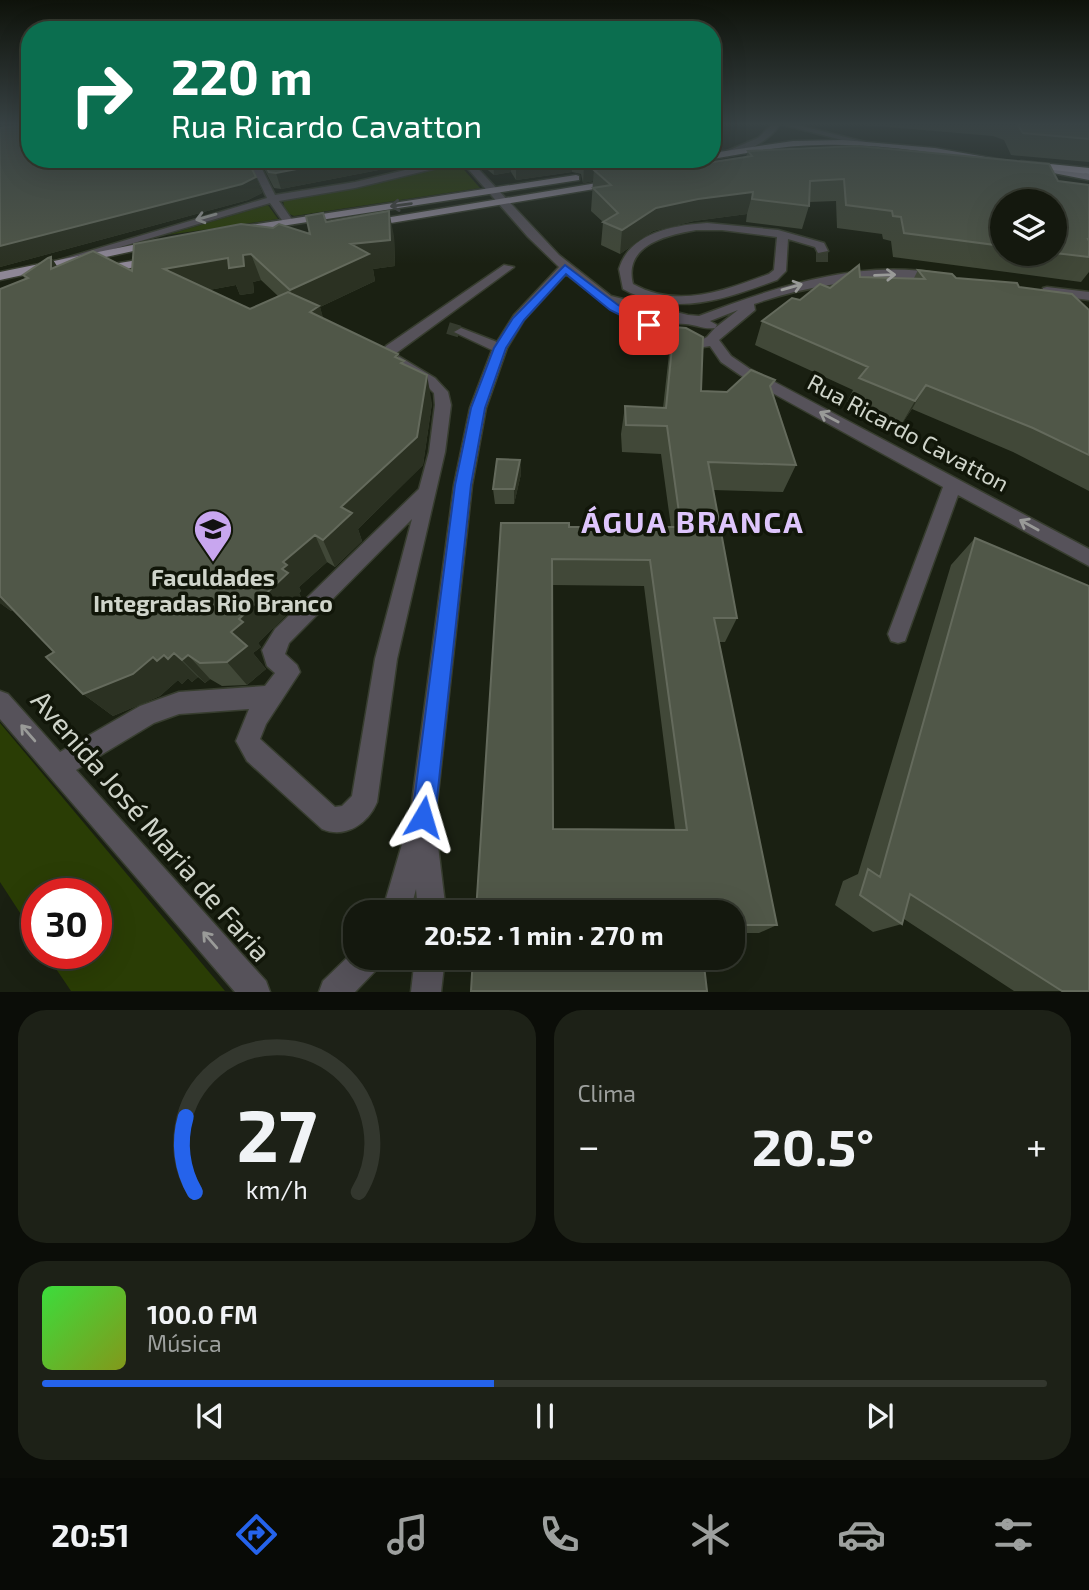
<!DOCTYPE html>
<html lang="pt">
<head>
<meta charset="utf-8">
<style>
	:root { --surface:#14180e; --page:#1d2117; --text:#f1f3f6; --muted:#9da09e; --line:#33372e; --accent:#2563eb }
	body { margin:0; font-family:"Exo 2",sans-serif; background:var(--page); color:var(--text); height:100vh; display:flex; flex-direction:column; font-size:26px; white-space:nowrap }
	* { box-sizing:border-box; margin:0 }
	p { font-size:23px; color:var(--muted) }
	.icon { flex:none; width:38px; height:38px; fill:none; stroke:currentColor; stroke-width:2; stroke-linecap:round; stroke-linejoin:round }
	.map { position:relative; height:992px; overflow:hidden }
	.sheet { display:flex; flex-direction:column; gap:18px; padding:18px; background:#0b0d08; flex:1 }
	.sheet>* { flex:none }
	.guide { position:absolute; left:21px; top:21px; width:700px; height:147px; border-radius:28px; box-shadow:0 7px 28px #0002,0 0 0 2px var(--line); background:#0b6e4f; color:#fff; overflow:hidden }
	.tools { position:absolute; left:990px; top:189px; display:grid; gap:14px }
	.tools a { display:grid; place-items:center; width:77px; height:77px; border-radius:50%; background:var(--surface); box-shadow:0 7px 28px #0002,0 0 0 2px var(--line); font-size:35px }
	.speed { position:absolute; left:21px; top:878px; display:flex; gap:14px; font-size:35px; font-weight:700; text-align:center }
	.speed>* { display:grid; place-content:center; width:91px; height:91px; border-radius:50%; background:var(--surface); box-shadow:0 7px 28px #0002,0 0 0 2px var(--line); line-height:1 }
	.speed .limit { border:10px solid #d22; background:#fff; color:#111 }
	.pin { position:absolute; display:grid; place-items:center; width:60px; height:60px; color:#fff; margin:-30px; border-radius:14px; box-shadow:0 4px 10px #0006 }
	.me { position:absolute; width:77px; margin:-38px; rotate:7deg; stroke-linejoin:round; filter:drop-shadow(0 0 5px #0008) }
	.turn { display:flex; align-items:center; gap:24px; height:147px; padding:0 35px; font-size:32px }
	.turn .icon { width:91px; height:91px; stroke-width:2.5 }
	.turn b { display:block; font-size:49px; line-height:60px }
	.big { font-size:52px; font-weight:700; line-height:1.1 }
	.sheet .card { flex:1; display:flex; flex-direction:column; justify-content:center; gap:10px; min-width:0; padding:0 24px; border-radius:28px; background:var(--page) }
	.sheet .dial { align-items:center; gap:0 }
	.dial svg { height:182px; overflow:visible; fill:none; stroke:var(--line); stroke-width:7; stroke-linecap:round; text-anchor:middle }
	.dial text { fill:var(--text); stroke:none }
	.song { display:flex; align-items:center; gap:21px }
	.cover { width:84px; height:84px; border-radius:10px; background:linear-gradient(135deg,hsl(120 70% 55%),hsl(70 70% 35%)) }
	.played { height:7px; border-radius:4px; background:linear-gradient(90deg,var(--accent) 45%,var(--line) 45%) }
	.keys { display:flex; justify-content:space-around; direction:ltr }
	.heat { display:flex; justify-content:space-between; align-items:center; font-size:38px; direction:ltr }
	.sheet .tiles { flex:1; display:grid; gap:18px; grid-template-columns:1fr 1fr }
	.card:last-child { grid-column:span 2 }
	.trip { position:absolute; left:343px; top:900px; width:402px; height:70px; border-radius:28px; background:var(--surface); box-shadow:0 7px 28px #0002,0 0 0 2px var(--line); font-weight:700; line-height:70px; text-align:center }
	.dock { display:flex; height:112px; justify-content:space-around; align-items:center; background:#080a06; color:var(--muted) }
	.dock .icon { width:49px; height:49px }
	.dock .active { color:var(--accent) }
	.dock b { font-size:32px; color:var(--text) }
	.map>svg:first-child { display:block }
</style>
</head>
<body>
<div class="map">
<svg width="1089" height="992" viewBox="0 0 1089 992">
	<rect width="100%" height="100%" fill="#1a2012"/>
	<!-- green -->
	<path fill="#2a3d05" d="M459 164 480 188 294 216 285 212 283 200 313 192 357 188Z
		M268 205 278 219 167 235Z
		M0 723 225 991H71L46 954H96V894H37V939L0 882Z"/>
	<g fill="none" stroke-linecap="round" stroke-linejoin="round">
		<!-- minor-tunnel -->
		<path stroke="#353b2e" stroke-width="12" stroke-dasharray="12 6" stroke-linecap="butt" d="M822 251V262
			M448 328 461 332"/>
		<!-- minor casing -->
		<g stroke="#373d2f" stroke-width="3">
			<path id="minor" d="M771 125H779C772 140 734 161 720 154L758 138Z
				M784 125H798L869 143 865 146Z
				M248 159H257L275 195 355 182 451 159H469L559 255 611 296 688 315 699 316C772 288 861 258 940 274L942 277 936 281C873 277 814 283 754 304L755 310 719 340 731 356 750 369 1089 549V566L958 495 905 641 898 643 891 641 888 634 943 487 740 375 721 362 710 346 697 348V342L707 337 715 328C702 330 693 322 676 324L673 328 679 339 677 342H667L663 335 602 302 566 274 524 320 507 348 486 408 472 485 435 821 446 912H418L416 889 410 912H382L410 817 454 485 470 408 492 350 454 332 461 328 497 342 514 315 559 267 528 237 462 162 355 188 279 201 293 221 288 224 284 223 270 203 49 268 39 266 267 198ZM630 308 669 318 662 325ZM738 310 715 328 717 325 710 321Z
				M707 223 778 230 824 243 828 251 818 253 815 247 788 239 786 271 777 280C725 299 675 318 623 289L619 269C629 233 674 225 707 223ZM696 230H722L777 237 774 270 769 274C723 291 678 309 633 284 623 245 667 235 696 230Z
				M504 265 514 267 395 354 435 378 448 392 451 405 445 452 397 659 377 802C368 824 345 839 322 829L247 761 236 741 249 709 179 714 154 723 76 770 266 981 270 992H235L0 719V691L8 694 60 752 140 706 179 692 265 686 275 673 267 666 262 650 275 629 419 489 429 452 435 405 434 393 425 384 380 355 386 346ZM412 519 375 659 352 796 342 806 335 807 260 739 266 724 300 672 297 665 285 654 289 643Z
				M1047 287 1089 292V300L1043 294V288Z
				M355 950V957H383L379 967 355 992H319L323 981Z
				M415 957H445L441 992H411Z"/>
		</g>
		<!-- major casing -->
		<g stroke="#373d2f" stroke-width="3">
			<path id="major" d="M843 140 935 148 1008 161 1003 164C943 154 881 143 820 145 784 145 748 153 712 159V153L793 141Z
				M671 159H694L652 168 647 165Z
				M1031 163 1089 174V180L1028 168 1026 166Z
				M576 175 579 176V180L237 233 232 230 237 227Z
				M615 180 620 183 618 185 367 227 362 224 367 221Z
				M157 240 161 241V245L0 280V272Z
				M156 257 160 258V262L101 274 95 270 101 266Z"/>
		</g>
		<!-- highway casing -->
		<g stroke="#373d2f" stroke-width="3">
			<path id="highway" d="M1021 161 1089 168V174L1017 166 1015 164Z"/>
		</g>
		<!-- minor -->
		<use href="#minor" fill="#56525a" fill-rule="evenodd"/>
		<!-- major -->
		<use href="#major" fill="#8e8796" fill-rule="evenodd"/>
		<!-- highway -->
		<use href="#highway" fill="#a59caf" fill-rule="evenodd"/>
	</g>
	<!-- wall -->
	<path fill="#414838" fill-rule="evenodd" d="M0 125 30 159H247L262 193 248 200 0 267Z
		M865 125H1089V162L1011 155 1004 140 993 136Z
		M748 151 1089 185V272L1081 282 893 257 891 241 883 239 882 234 837 228 836 201 809 202V206L802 229 746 222 747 214 694 221 653 231 620 254 601 245 603 222 591 211 593 181 583 183 581 174 572 172 516 180 511 172 494 175 474 159H650L681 167 746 157ZM1003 201H1055V254H1003Z
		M259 159H435L281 189 274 188Z
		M326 222 394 236 395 266 373 269 375 281 320 307 323 319 398 354 399 359 432 403 423 465 358 529 362 541 335 567 327 562 299 587 301 591 299 593 302 599 258 643 261 647 253 653 266 669 247 685 222 686 210 679 205 683 198 677 192 682 188 678 182 684 178 680 160 696 113 716 83 694 54 652 13 610 11 611 0 603V289L25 279 23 275 51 257 57 266 132 271 310 234ZM261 280 278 296 250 309 209 290 236 285 240 295 254 293 253 282Z
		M918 270 956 278 1019 287 1089 310V491L1013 452 912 409 901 425 847 402 853 390 755 345 762 321 800 300 830 288 914 278Z
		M674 327 701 391 727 392 772 390 796 465 783 492 713 490 737 618 725 642H719L777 925 759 933H733V912H476L501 523 569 527H671L661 454 622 452 621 434 625 406 663 408 669 354ZM552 585 644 586 675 830 553 829Z
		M520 460 521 474 514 504H495L493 489Z
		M975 538 1089 991H1014L904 919 902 924 873 932 835 905 843 881 858 874 951 565Z"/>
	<!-- shaded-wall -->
	<path fill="#2b3122" d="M0 125H27L0 133Z
		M188 159H241L192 168Z
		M349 159H435L281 189 276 173Z
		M493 159H510L511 172 494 175Z
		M549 159H572V172L516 180V164Z
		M605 159H650L594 170 593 181 583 183 584 167Z
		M256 177 262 193 248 200 0 267V246Z
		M753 192 747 214 694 221 653 231 620 254 622 230 656 208 698 199Z
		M389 211 394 236 395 266 373 269 375 281 320 307 328 334 300 317 290 290 351 244Z
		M251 254 261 280 253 282 254 293 240 295 236 285 177 296 164 269Z
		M51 257 68 284 51 269Z
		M427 375 432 403 423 465 358 529 362 541 335 567 323 540 341 507Z
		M926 385 912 409 901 425 915 401Z
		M520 460 521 474 514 504V489Z
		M315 535 327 562 299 587 301 591 299 593 302 599 258 643 261 647 253 653 266 669 247 685 227 662 231 632 239 619 282 569 283 562Z
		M0 593 18 607 11 611 0 603Z
		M174 653 198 677 192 682 188 678 182 684 178 680 160 696 113 716 83 694 153 657Z
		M188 655 210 679 205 683 182 660Z"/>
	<!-- building -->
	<path fill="#505748" stroke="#646a5c" stroke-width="2" fill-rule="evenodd" d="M22 125H30V159H177L183 164 211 159H247L256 177 242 184 0 246V128Z
		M1018 125H1089V139L1023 133Z
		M857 146 1049 164 1058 181 1089 185V239H1088L1089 241V257L1055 253V201H1003V246L904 233 901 217 893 216 892 211 846 205 844 179 810 181 809 206 752 199 753 192 698 199 656 208 622 230 603 222 618 213 593 188 611 185 594 170 651 159H670L681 167 752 156 748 151Z
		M262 159H349L276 173 269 172Z
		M512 159H549L516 164Z
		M582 159H605L590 164H600L584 167Z
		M389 211 390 240 351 244 369 254 290 290 251 254 243 255 244 266 229 268 228 258 164 269 250 309 288 292 319 306 310 312 398 354 395 357 404 361 401 363 427 375 417 437 341 507 352 513 323 540 315 535 283 562 287 565 282 569 288 573 239 619 243 622 231 632 247 646 227 662 200 663 188 655 182 660 174 653 168 659 164 655 157 661 153 657 133 674 83 694 46 657 54 652 0 596V289L28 278 23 275 48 258 51 257V269L93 251 132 271 134 244 241 224 273 228 279 224 310 234 306 216 323 213 326 222Z
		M859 265 860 277 925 279 918 270 952 274 956 278 1017 283 1019 287 1072 294 1089 310V455L1033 428 926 385 915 401 859 378 868 367 762 321 792 298 800 300 820 284 830 288Z
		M674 327 686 328 703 337 701 391 727 392 751 370 775 380 770 386 796 465 708 462 737 618H714L777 925H733V912H476L501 523H569V527H681L667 426 626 425 625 406 666 408ZM552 559 650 560 687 830 553 829Z
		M497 459 520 460 514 489H493Z
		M975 538 1089 586V991H1062L910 894 902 924 860 895 868 869 880 877Z
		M473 957H703L707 991H471Z"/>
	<!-- one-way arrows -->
	<defs><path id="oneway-shaft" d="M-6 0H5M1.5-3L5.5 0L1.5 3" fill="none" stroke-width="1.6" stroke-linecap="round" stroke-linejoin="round" transform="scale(1.75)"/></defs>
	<use stroke="#434341" href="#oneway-shaft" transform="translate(401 205) rotate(172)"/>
	<g stroke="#999a98">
		<use href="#oneway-shaft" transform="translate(206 217) rotate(164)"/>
		<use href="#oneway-shaft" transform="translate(885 275) rotate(-2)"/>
		<use href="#oneway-shaft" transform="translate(792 287) rotate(-16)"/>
		<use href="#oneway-shaft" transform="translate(829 417) rotate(-152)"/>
		<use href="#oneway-shaft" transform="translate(1029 525) rotate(-151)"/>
		<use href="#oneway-shaft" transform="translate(28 733) rotate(-131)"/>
		<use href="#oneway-shaft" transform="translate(210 940) rotate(-131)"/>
	</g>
	<!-- sky -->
	<linearGradient id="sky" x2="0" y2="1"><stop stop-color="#0e120a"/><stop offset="0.47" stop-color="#384244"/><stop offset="1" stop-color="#384244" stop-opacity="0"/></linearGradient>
	<rect width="1089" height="264" fill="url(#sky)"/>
	<!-- route -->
	<path fill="#2563eb" stroke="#184099" stroke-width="2" d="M565 265 618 305 655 325 644 327 610 310 566 274 524 320 506 348 485 408 471 485 435 817 432 825 423 828 415 825 412 817 455 485 471 408 494 348 513 318Z"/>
	<!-- icons -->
	<defs>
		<g id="university-pin" transform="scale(2.0125)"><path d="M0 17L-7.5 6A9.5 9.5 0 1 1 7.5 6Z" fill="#c8a6ef" stroke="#111609"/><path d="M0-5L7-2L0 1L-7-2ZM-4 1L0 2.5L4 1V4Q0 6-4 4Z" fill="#111"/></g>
	</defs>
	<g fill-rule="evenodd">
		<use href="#university-pin" x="213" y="529"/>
	</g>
	<g text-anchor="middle" stroke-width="7" stroke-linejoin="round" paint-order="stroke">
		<!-- street labels -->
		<g font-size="23" fill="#cfd4ca" stroke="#111609">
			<text transform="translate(908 433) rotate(28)" y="8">Rua Ricardo Cavatton</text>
		</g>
		<!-- poi labels -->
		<g font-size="23" font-weight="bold" fill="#cfd4ca" stroke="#111609">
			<text x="213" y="586">Faculdades<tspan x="213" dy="26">Integradas Rio Branco</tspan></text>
		</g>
		<!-- near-street labels -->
		<g font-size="28" fill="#cfd4ca" stroke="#111609">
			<text transform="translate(151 826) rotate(49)" y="10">Avenida José Maria de Faria</text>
		</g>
		<!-- district labels -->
		<g font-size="30" font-weight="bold" letter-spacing="2" fill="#dec5fc" stroke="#111609">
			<text x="693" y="533">ÁGUA BRANCA</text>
		</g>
	</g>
</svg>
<div class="tools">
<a><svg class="icon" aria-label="layers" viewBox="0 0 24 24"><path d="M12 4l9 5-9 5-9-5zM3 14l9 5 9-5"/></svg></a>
</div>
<div class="speed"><div class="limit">30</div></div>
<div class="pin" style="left:649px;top:325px;background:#d93025"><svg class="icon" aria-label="arrive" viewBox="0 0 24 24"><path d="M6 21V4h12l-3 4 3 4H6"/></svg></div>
<svg class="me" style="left:423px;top:817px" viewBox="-20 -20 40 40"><path d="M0-17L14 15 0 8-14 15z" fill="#2563eb" stroke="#fff" stroke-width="4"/></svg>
<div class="trip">20:52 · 1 min · 270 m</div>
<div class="guide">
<div class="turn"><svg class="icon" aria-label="right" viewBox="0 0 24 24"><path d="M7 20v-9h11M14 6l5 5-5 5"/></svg><div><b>220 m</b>Rua Ricardo Cavatton</div></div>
</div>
</div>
<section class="sheet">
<div class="tiles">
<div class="card dial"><svg viewBox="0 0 100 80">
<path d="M14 69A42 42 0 1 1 86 69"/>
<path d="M14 69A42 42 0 0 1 10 36" stroke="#2563eb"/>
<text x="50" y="56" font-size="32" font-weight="700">27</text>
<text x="50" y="72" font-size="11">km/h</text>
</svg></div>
<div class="card"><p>Clima</p>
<div class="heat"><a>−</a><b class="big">20.5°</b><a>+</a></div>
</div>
<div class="card">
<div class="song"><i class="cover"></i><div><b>100.0 FM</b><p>Música</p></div></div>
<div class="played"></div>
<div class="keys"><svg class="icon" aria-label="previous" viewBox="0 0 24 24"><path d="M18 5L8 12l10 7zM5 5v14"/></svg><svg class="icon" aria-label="pause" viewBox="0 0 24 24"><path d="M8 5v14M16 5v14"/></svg><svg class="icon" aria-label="next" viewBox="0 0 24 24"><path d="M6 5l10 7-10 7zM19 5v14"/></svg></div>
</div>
</div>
</section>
<nav class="dock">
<b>20:51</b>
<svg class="icon active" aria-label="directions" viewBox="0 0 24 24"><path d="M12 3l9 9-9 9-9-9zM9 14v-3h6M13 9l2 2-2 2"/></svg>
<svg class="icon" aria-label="music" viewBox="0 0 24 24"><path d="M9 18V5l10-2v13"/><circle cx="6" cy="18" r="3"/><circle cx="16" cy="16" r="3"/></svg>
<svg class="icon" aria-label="phone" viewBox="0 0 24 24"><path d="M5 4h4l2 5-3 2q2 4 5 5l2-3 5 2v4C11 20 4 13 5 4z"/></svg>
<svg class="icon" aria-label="climate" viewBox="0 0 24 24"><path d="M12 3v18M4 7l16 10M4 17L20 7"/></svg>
<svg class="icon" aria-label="car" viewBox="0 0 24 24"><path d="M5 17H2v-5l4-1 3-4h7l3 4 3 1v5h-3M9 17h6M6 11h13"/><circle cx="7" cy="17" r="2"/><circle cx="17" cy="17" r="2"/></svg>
<svg class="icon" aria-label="filters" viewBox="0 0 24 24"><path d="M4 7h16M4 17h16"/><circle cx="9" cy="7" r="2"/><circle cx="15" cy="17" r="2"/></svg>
</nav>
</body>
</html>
